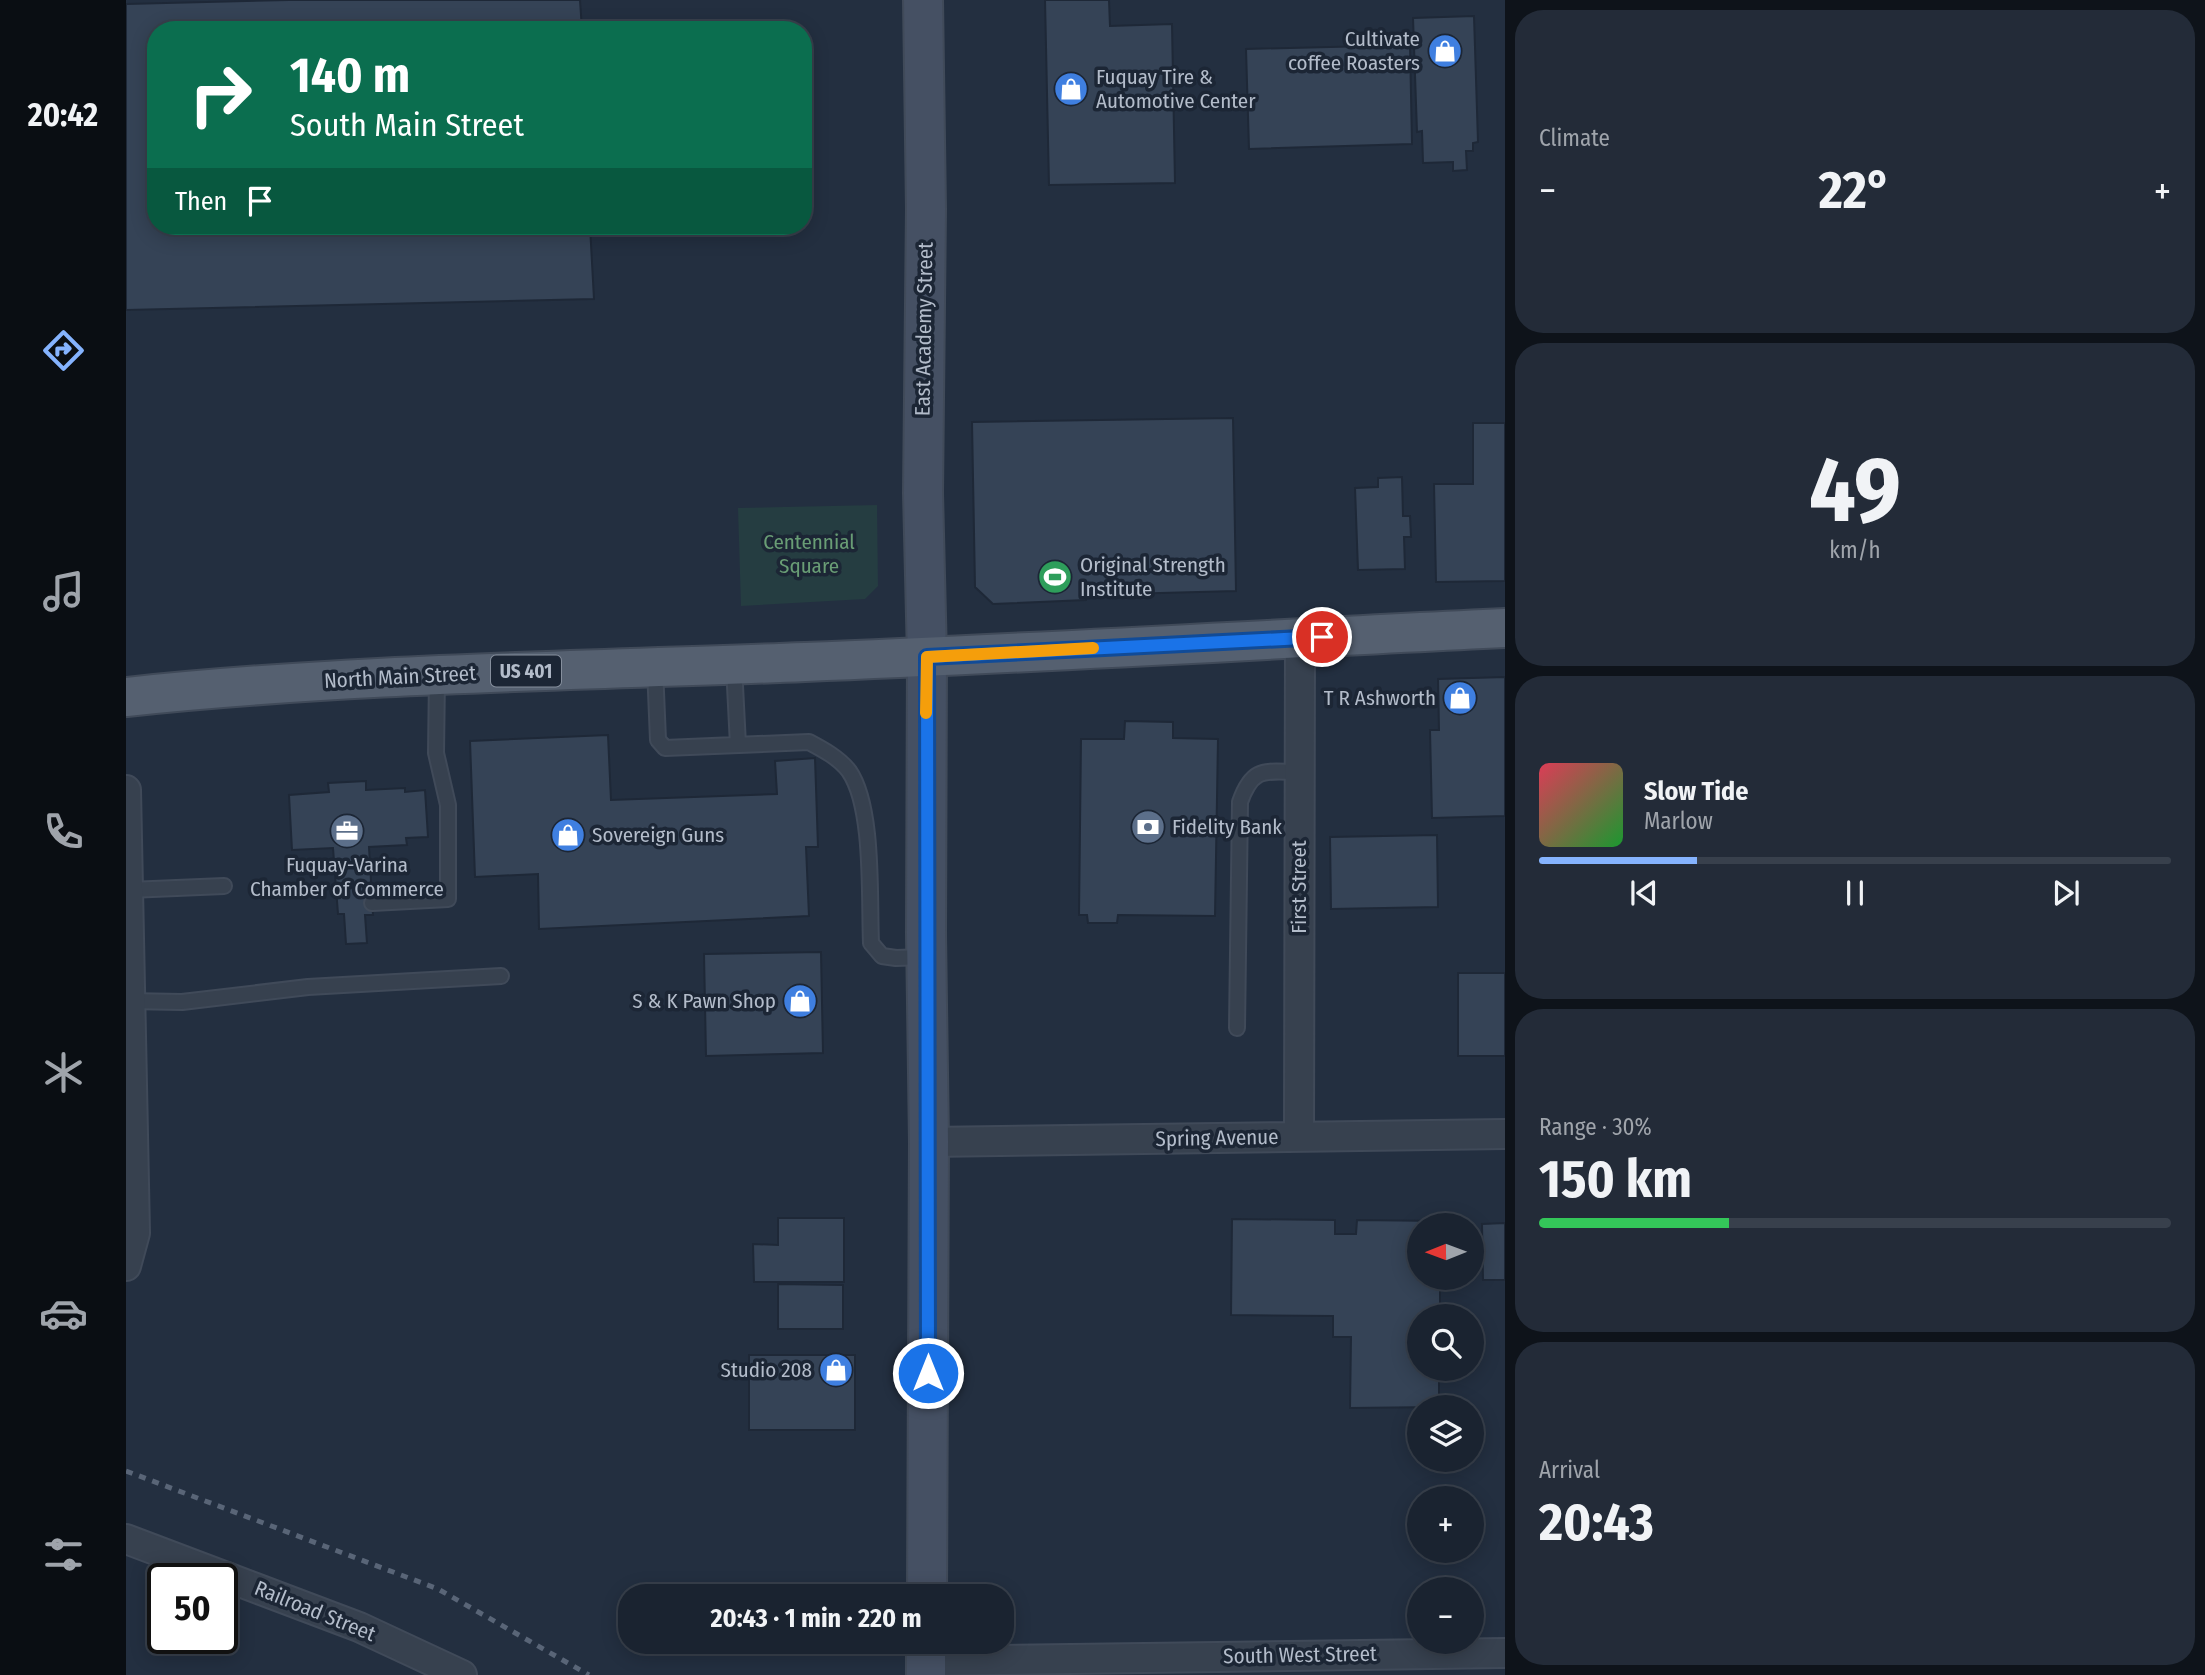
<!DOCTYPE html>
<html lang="en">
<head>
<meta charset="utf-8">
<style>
	:root { --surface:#1a2330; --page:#232b38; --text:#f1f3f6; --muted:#9fa4ab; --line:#38404c; --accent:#85b3fe }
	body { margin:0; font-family:"Fira Sans Condensed",sans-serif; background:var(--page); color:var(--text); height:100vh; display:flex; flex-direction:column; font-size:26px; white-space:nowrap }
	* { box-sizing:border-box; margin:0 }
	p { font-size:23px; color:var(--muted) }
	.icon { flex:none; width:38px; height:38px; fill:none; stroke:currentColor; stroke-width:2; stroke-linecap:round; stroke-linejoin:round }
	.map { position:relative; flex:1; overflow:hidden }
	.panel { display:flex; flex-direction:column; gap:10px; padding:10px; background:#0e131a; width:700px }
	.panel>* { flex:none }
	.guide { position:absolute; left:21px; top:21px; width:665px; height:214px; border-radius:28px; box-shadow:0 4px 18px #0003,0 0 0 2px var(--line); background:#0b6e4f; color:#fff; overflow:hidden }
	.needle { width:46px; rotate:269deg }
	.buttons { position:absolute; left:1281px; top:1213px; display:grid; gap:14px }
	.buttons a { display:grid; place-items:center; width:77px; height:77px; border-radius:50%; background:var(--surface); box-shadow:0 4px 18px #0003,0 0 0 2px var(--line); font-size:35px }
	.speed { position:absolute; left:21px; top:1563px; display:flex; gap:14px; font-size:35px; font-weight:700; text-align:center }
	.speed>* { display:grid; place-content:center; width:91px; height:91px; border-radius:50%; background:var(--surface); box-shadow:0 4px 18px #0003,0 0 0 2px var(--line); line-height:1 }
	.speed .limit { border:4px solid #111; border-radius:10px; background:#fff; color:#111 }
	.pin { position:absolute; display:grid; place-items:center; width:60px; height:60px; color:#fff; margin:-30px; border:4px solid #fff; border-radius:50%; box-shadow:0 2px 7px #0007 }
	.me { position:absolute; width:77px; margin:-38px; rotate:0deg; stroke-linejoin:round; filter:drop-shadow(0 0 5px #0008) }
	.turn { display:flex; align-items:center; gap:24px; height:147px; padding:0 28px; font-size:32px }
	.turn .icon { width:91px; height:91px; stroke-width:2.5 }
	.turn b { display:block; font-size:49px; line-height:60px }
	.then { display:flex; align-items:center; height:66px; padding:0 28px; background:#0003; gap:14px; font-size:26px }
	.big { font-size:52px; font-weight:700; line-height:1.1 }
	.panel .card { flex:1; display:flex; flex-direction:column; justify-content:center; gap:10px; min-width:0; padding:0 24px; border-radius:28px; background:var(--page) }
	.panel .dial { align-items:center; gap:0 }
	.dial b { font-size:91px; line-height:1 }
	.song { display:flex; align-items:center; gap:21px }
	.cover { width:84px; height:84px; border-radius:10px; background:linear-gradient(135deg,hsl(350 70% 55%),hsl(130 70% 35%)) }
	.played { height:7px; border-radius:4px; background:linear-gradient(90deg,var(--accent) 25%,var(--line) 25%) }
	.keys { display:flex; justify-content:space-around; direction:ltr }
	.heat { display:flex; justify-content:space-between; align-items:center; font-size:38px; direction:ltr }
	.charge { height:10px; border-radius:5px; background:linear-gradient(90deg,#34c759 30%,var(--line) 0) }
	.trip { position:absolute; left:492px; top:1584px; width:396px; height:70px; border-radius:28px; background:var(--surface); box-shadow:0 4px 18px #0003,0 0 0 2px var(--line); font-weight:700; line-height:70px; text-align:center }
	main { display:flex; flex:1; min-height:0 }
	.dock { display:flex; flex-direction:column; width:126px; justify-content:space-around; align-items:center; background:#0a0e13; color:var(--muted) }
	.dock .icon { width:49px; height:49px }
	.dock .current { color:var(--accent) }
	.dock b { font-size:32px; color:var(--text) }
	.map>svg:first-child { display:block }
</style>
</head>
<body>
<main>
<nav class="dock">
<b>20:42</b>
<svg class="icon current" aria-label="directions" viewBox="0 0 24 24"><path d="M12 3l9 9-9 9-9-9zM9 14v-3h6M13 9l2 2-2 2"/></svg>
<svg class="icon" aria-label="music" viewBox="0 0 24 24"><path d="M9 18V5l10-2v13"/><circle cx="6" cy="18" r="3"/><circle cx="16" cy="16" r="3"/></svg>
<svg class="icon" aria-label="phone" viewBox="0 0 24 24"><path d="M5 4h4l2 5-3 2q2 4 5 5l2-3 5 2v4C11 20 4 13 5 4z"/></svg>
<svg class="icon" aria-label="climate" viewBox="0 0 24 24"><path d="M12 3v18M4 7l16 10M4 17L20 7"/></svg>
<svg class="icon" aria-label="car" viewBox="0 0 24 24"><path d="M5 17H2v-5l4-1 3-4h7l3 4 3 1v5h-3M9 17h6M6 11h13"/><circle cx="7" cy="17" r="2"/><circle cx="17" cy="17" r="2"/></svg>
<svg class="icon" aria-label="filters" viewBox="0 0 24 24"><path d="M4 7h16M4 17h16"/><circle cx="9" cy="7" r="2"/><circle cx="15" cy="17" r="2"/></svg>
</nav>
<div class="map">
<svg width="1379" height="1675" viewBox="0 0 1379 1675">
	<rect width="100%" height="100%" fill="#232f40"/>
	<!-- green -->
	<path fill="#253d41" d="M751 505 752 586 739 599 615 606 612 508Z"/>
	<!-- building -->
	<path fill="#354356" stroke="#1e2837" stroke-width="2" d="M163 0H454L456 30H30V226H464L468 299 0 310V4Z
		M919 0H983L984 26 1046 24 1049 183 923 185Z
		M1348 16 1352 142 1347 143V151H1340L1341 170 1327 171V162L1297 163 1296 131 1291 132 1287 18Z
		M598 23V30H557V24Z
		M1284 45 1286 144 1123 149 1120 49Z
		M1107 418 1110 591 960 595V600L867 604 849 587 846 422Z
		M1347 423H1379V581L1310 582 1308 484H1347Z
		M1276 477 1277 516H1284L1285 537H1278L1279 569 1232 570 1229 488 1252 487V478Z
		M1379 677V816L1306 818 1304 730H1313L1312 679Z
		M999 721 1047 722V738L1092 739 1089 916 992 915 991 923H962L961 915H953L955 739H998Z
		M482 735 485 800 651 794 649 761 689 758 692 847H680L683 916 413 929 412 874 349 877 344 741Z
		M240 781V790L279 788V792L299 790 302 837 280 838 281 845 243 847 247 915H239L241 943 220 944 218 914H212L207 848 166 850 163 795 203 792 202 783Z
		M1311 835 1312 907 1205 909 1204 837Z
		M695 952 697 1053 580 1056 578 954Z
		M1332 973H1379V1056H1332Z
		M652 1218H718V1282H628L627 1244 652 1245Z
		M1106 1219 1209 1220V1234H1230L1231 1220 1315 1221V1225H1293V1278H1314V1316H1293V1368H1313V1407L1224 1408 1225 1337H1207V1316L1105 1315Z
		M1379 1223V1280H1357L1356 1224Z
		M652 1284 717 1285V1329H652Z
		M623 1355H729V1430H623Z"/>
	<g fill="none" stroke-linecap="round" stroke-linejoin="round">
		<!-- lane casing -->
		<g stroke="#404a59" stroke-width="18">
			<path id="lane" d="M608 666 612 745
				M529 668 532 740 539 748 683 742C698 750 713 758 723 771 748 807 743 897 745 943L756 956 770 958 798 957
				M3 890 98 886
				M246 903 322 899V805L310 753 311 677
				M1 1001 56 1002 182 987 375 976
				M1111 1028 1114 802C1127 765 1140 772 1174 772"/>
		</g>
		<!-- street casing -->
		<g stroke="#404a59" stroke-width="32">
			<path id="street" d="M0 790 9 1233 0 1266
				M1173 1137 1174 637
				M803 1142 1379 1134
				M0 1539 233 1627 336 1675
				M800 1661 1379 1653"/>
		</g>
		<!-- secondary casing -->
		<g stroke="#404a59" stroke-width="42">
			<path id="secondary" d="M797 0 800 209 797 493 801 657 800 934 803 1142 801 1596
				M800 1675V1642"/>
		</g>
		<!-- primary casing -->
		<g stroke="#404a59" stroke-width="42">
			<path id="primary" d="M0 697C225 673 453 671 679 662 912 653 1146 639 1379 628"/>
		</g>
		<!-- lane -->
		<use href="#lane" stroke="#37414f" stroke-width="14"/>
		<!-- street -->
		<use href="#street" stroke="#37414f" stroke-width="28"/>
		<!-- secondary -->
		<use href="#secondary" stroke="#455063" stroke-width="38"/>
		<!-- primary -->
		<use href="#primary" stroke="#556070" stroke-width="38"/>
		<!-- rail -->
		<path stroke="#596577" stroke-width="5" stroke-dasharray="7 7" stroke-linecap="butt" d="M0 1471 312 1589 463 1675"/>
	</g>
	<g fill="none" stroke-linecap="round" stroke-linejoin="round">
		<!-- route casing -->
		<g stroke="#114b97" stroke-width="18">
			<path id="route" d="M802 1373 801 657 1196 637"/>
		</g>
		<!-- route -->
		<use href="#route" stroke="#1a73e8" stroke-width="12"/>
		<!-- slow -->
		<path stroke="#f59e0b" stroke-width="12" d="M800 713 801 657 967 648"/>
	</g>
	<!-- icons -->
	<defs>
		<g id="shop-disc" transform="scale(1.75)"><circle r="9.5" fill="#3f7fe0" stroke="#1c2635"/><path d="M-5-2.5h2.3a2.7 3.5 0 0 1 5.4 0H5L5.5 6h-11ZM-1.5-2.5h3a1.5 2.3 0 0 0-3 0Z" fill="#fff"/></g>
		<g id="stadium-disc" transform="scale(1.75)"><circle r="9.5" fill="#2e9e5b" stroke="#1c2635"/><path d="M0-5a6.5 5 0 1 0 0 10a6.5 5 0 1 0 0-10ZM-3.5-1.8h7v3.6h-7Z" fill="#fff"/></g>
		<g id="bank-disc" transform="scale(1.75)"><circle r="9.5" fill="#5c6f8a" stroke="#1c2635"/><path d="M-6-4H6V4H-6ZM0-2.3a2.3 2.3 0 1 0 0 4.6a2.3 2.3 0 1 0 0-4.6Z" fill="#fff"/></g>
		<g id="office-disc" transform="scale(1.75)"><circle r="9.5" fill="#5c6f8a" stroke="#1c2635"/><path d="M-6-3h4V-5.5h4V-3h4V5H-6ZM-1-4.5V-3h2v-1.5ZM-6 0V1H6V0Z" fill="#fff"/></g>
	</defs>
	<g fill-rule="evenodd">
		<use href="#shop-disc" x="1319" y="51"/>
		<use href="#shop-disc" x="945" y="89"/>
		<use href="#stadium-disc" x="929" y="577"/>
		<use href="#shop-disc" x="1334" y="698"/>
		<use href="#bank-disc" x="1022" y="827"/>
		<use href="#office-disc" x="221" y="831"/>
		<use href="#shop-disc" x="442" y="835"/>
		<use href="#shop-disc" x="674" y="1001"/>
		<use href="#shop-disc" x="710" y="1370"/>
	</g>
	<g text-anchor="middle" stroke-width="7" stroke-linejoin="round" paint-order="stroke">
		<!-- shield labels -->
		<rect fill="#1c2635" stroke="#868f9d" stroke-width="2" x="365" y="655.5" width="70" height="31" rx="5"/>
		<g font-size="19" font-weight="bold" fill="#b3bcca">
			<text x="400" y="678">US 401</text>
		</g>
		<!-- poi labels -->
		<g font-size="21" fill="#b3bcca" stroke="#1c2635" text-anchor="end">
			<text x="1294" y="46">Cultivate<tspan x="1294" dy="24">coffee Roasters</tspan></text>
			<text x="970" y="84" text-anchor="start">Fuquay Tire &amp;<tspan x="970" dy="24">Automotive Center</tspan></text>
			<text x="954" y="572" text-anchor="start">Original Strength<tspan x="954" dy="24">Institute</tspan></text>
			<text x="1310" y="705">T R Ashworth</text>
			<text x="1046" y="834" text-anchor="start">Fidelity Bank</text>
			<text x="466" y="842" text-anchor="start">Sovereign Guns</text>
			<text x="221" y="872" text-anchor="middle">Fuquay-Varina<tspan x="221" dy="24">Chamber of Commerce</tspan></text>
			<text x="650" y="1008">S &amp; K Pawn Shop</text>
			<text x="686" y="1377">Studio 208</text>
		</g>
		<!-- street labels -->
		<g font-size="21" fill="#b3bcca" stroke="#1c2635">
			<text transform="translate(798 329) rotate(-89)" y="7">East Academy Street</text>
			<text transform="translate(274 677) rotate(-3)" y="7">North Main Street</text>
			<text transform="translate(1173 887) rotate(-90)" y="7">First Street</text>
			<text transform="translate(1091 1138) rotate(-1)" y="7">Spring Avenue</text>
			<text transform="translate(189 1611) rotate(22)" y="7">Railroad Street</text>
			<text transform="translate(1174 1655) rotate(-1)" y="7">South West Street</text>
		</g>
		<!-- park labels -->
		<g font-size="21" fill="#699d75" stroke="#1c2635">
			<text x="683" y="549">Centennial<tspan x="683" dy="24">Square</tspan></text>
		</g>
	</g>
</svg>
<div class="buttons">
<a><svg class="needle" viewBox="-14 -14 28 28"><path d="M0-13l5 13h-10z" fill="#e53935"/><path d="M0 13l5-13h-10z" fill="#9fa4ab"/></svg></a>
<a><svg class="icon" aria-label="search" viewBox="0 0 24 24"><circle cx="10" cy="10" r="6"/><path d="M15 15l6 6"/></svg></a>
<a><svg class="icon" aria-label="layers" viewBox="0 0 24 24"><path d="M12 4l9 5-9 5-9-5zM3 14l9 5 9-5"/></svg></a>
<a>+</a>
<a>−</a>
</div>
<div class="speed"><div class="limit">50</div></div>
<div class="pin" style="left:1196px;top:637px;background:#d93025"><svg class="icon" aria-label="arrive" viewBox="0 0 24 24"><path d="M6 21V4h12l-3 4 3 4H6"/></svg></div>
<svg class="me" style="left:802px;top:1373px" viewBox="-20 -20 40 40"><circle r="17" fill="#1a73e8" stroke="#fff" stroke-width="3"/><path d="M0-11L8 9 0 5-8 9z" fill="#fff"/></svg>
<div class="trip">20:43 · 1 min · 220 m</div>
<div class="guide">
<div class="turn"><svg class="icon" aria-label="right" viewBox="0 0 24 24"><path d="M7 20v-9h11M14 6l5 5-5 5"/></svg><div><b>140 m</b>South Main Street</div></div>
<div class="then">Then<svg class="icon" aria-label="arrive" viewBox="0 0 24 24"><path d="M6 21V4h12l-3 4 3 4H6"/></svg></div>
</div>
</div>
<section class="panel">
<div class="card"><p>Climate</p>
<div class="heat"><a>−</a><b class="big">22°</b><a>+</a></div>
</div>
<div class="card dial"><b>49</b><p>km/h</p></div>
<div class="card">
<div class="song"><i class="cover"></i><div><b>Slow Tide</b><p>Marlow</p></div></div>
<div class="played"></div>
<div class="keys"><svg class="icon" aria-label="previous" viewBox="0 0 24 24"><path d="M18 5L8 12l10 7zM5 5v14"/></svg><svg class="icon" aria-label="pause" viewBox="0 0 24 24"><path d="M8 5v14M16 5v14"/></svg><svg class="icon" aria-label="next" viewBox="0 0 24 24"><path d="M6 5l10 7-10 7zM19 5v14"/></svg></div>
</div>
<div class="card"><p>Range · 30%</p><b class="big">150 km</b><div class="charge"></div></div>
<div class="card"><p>Arrival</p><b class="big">20:43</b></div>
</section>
</main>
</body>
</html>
